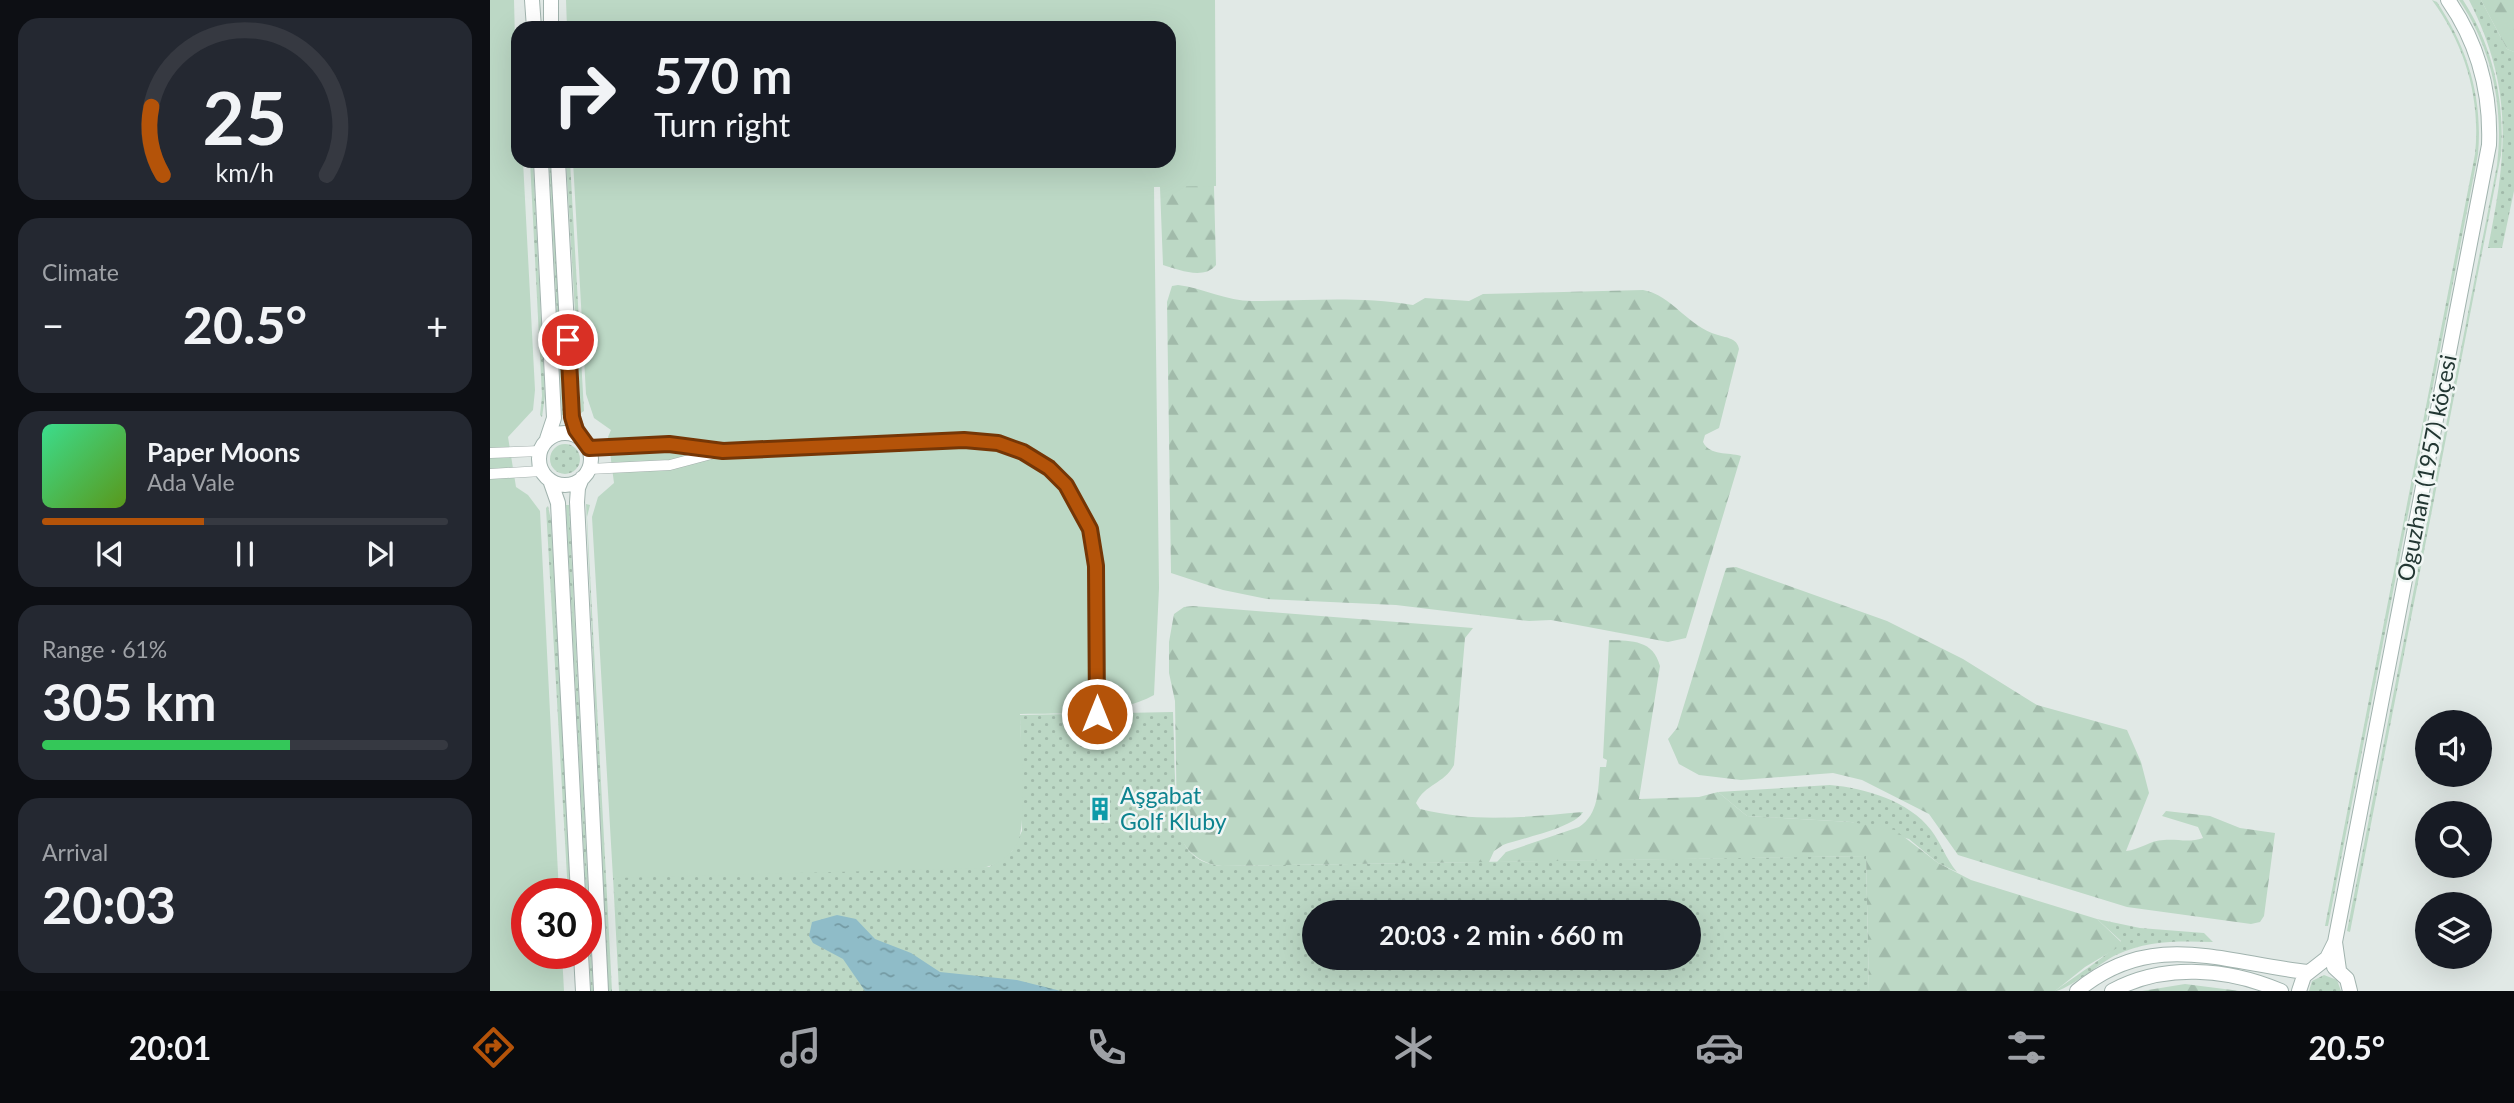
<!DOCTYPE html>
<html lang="en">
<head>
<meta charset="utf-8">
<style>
	:root { --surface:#171b24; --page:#242831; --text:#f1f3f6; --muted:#9ea1a6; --line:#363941; --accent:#b45309 }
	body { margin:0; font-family:Lato,sans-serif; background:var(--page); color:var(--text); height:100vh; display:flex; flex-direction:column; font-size:26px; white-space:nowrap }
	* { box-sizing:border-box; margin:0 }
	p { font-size:23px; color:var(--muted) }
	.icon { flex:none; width:38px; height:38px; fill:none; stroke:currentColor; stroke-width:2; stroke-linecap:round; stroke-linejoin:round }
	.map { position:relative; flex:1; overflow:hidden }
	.side { display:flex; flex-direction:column; gap:18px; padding:18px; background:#0d0f14; width:490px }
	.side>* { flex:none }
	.guide { position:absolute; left:21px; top:21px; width:665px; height:147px; border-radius:21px; box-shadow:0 7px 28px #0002; background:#171b24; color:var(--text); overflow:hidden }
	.tools { position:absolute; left:1925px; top:710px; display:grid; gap:14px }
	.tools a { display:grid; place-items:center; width:77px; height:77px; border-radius:50%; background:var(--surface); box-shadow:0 7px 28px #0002; font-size:35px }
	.speed { position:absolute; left:21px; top:878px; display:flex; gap:14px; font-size:35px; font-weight:700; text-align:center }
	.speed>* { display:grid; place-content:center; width:91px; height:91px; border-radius:50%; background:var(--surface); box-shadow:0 7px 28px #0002; line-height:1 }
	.speed .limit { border:10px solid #d22; background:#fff; color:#111 }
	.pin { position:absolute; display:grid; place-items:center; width:60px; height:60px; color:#fff; margin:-30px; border:4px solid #fff; border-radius:50%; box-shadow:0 2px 7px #0007 }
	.me { position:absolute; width:77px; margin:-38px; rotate:0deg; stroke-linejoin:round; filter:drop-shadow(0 0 5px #0008) }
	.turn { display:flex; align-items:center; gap:24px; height:147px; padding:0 28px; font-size:32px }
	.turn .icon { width:91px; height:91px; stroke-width:2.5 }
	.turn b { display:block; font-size:49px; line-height:60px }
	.big { font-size:52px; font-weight:700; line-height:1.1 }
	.side .widget { flex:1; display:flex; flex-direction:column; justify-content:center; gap:10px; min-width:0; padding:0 24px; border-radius:21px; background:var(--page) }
	.side .dial { align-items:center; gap:0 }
	.dial svg { height:182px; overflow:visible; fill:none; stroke:var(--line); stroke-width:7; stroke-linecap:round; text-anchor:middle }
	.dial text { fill:var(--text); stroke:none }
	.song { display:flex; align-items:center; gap:21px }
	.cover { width:84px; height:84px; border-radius:10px; background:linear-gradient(135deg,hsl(150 70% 55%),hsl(90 70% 35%)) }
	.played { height:7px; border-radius:4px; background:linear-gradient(90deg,var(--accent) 40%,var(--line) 40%) }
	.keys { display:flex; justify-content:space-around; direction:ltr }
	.heat { display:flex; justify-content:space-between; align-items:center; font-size:38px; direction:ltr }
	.charge { height:10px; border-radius:5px; background:linear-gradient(90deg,#34c759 61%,var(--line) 0) }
	.trip { position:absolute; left:812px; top:900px; width:399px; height:70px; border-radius:35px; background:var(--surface); box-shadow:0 7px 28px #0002; font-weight:700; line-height:70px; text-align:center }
	.dock { display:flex; height:112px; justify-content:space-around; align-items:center; background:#090b0e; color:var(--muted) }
	.dock .icon { width:49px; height:49px }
	.dock .on { color:var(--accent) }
	.dock b { font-size:32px; color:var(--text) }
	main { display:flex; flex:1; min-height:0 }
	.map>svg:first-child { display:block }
</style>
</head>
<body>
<main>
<section class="side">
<div class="widget dial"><svg viewBox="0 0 100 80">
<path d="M14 69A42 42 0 1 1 86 69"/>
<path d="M14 69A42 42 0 0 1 9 39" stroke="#b45309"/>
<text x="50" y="56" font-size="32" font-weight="700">25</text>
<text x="50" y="72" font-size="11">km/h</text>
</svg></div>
<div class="widget"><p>Climate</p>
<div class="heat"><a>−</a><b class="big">20.5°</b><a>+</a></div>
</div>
<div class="widget">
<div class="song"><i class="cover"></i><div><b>Paper Moons</b><p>Ada Vale</p></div></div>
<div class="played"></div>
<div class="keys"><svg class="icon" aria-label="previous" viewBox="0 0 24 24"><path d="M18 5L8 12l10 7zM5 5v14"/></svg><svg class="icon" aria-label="pause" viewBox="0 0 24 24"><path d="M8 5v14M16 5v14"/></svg><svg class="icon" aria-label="next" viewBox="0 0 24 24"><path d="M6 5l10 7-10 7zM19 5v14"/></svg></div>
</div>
<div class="widget"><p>Range · 61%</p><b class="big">305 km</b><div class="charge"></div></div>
<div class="widget"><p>Arrival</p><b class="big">20:03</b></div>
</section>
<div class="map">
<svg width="2024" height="991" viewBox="0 0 2024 991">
	<defs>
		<pattern id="grass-dots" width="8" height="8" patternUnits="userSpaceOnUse" patternTransform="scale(1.75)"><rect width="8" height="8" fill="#bcd8c5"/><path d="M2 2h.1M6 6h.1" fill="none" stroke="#a1baaa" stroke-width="1.8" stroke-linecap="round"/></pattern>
		<pattern id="forest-firs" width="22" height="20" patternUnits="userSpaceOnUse" patternTransform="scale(1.75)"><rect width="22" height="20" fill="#bcd8c5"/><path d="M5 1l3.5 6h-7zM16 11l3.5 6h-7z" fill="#a1baaa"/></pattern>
		<pattern id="water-ripples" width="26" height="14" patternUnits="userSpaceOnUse" patternTransform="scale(1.75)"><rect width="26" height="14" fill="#8fbcc8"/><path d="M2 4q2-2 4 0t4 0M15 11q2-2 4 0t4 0" fill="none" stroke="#749aa3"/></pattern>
	</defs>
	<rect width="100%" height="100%" fill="#e1e9e6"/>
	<!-- grass -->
	<path fill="url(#grass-dots)" fill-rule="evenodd" d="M1942 0 1947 2C1978 49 1993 98 1988 154L1838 926H1835L1985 154C1991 98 1975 45 1942 0Z
		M1969 0H1973C2003 46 2015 101 2011 155L1860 932 1857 931 2007 165C2014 108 2002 48 1969 0Z
		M1979 0H1991L2017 49 2024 52V191L2012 248H1998C2017 153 2024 89 1979 0Z
		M40 161H43L55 396 52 417 50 415 52 396Z
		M59 161H61L74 415H72Z
		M76 161H80L94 411 91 413Z
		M60 459a15 15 0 1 1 30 0a15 15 0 1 1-30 0Z
		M96 504 100 505 97 517 122 991H118Z
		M76 505H79L103 991H101Z
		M58 506 61 520 81 894H78L56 508Z
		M683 712C684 734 684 756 685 778 686 815 683 862 732 866L1376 856 1379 991H129L123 877 499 867 522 851 532 831 530 715ZM824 912H1199V957H824Z
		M1340 785C1375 788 1419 801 1441 830 1451 843 1456 859 1467 872L1448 863 1419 839 1361 822 1257 816 1228 792Z
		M1607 919 1650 928 1714 933 1723 942C1690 941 1657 940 1626 955 1611 962 1577 991 1565 991 1577 982 1627 949 1631 941Z
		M1834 975 1847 980 1851 991H1819L1822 981Z"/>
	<!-- forest -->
	<path fill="url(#forest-firs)" d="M1991 0H2024V52L2017 49Z
		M721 71 726 265C714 280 689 270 673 265L669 161H679Z
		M688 285C713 288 737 301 762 301 816 301 868 296 923 305L935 298 979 301 993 294 1153 290C1182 295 1198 327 1228 335 1237 338 1247 338 1249 349L1229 428 1215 435 1213 442C1220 456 1238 452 1251 456L1196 638 1178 642 1061 620 1039 621 906 605 777 599 733 590 681 573 677 302 682 286Z
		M1246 567 1397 621 1473 659 1547 705 1637 730 1651 762 1659 793 1636 851C1650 850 1660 840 1674 840 1689 839 1699 843 1713 838L1708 827 1672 816 1676 811 1720 816 1750 828 1785 833 1774 916 1770 922 1761 924 1637 907 1468 855 1439 814 1372 780 1343 773 1251 780 1209 775 1189 764 1178 739 1187 728 1236 568Z
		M703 606 983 628 975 638 964 765C954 784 935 784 926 803L930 809C987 823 1035 817 1093 812 1084 828 1032 838 1013 845L1004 851 999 862 732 866C710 864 693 850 687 828L685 701 679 673V642L684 614 694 607Z
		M1119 640C1143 641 1163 640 1170 666L1149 799 1209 797 1228 792 1257 816 1361 822 1405 830 1448 863 1481 880 1607 919 1631 942 1627 948 1595 967 1565 991H1379L1376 856 1007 862 1016 852 1089 827C1109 814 1108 790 1110 767H1116L1117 760 1113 758Z
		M1695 984 1750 991H1652Z"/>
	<!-- park -->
	<path fill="#bcd8c5" d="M0 0H24L28 161H33L45 390 43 410 18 437 26 487 38 495 50 511 69 894H37V954H72L74 991H0Z
		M76 0H725L726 186 664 187 669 588 664 695C626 716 572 713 530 714 530 742 538 823 527 844 519 858 506 865 492 868L123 878 102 517 108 497 124 483 118 437 121 430 104 418 96 394 83 161H679V28H77Z"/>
	<!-- water -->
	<path fill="url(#water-ripples)" d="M347 915 366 919 385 939 421 953 450 972 527 980 571 991H375L353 959 323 943 319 936 322 922Z"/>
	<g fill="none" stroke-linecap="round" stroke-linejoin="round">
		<!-- street casing -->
		<g stroke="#a4b0ad" stroke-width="11">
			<path id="street" d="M99 448 179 444 233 451 474 440C635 445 606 602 607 714
				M0 453 50 451
				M99 469 180 465 225 453
				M0 474 52 471"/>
		</g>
		<!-- secondary casing -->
		<g stroke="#a1b3ae" stroke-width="16">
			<path id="secondary" d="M42 0 44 28
				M61 0V28
				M51 161 64 418 57 439
				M68 161 82 417 90 437
				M49 459a26 26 0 1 1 52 0a26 26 0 1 1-52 0Z
				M92 478 88 488 87 502 111 991
				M60 480 68 503 88 894
				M1845 942 1999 145C2001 93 1988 43 1958 0
				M91 954 93 991
				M1844 967 1857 979 1860 991
				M1587 991C1662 928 1733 963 1818 972
				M1622 991C1674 963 1738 968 1791 991
				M1809 991 1814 976 1837 958 1845 942 1849 970"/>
		</g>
		<!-- street -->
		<use href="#street" stroke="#fff" stroke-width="10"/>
		<!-- secondary -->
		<use href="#secondary" stroke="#fff" stroke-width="14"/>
	</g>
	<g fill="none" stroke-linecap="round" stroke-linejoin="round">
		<!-- route casing -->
		<g stroke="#753606" stroke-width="18">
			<path id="route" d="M78 340 82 417 86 430 99 448 179 444 233 451 474 440 508 443 533 452 559 468 576 485 600 529 606 566 607 714"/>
		</g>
		<!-- route -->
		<use href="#route" stroke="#b45309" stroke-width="12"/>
	</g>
	<!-- icons -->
	<defs>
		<g id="building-bare" transform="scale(1.89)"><path d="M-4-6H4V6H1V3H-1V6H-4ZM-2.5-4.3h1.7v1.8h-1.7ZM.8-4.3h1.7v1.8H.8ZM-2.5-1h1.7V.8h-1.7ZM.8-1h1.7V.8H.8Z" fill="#0f9aa8" stroke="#f0f6f4" stroke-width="2.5" paint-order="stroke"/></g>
	</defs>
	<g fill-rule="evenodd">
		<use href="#building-bare" x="610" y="809"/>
	</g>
	<g text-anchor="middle" stroke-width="5" stroke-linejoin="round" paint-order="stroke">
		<!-- street labels -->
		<g font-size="23" fill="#233733" stroke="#f0f6f4">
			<text transform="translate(1937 468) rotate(-79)" y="8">Oguzhan (1957) köçesi</text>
		</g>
		<!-- culture labels -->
		<g font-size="23" fill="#0d838f" stroke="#f0f6f4" text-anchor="start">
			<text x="630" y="804">Aşgabat<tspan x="630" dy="26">Golf Kluby</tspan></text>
		</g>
	</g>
</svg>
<div class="tools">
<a><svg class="icon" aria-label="sound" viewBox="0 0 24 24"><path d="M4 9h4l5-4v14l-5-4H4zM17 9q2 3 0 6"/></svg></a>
<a><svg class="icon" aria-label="search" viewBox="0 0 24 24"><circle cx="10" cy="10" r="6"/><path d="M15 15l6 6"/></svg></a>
<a><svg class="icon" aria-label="layers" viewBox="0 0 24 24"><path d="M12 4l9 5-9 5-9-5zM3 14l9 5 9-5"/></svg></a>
</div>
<div class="speed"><div class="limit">30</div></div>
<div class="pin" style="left:78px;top:340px;background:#d93025"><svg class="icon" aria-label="arrive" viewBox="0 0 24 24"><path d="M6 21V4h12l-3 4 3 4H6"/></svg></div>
<svg class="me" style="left:607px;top:714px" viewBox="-20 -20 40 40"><circle r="17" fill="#b45309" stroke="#fff" stroke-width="3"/><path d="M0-11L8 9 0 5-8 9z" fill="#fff"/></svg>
<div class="trip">20:03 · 2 min · 660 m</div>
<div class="guide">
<div class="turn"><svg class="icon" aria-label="right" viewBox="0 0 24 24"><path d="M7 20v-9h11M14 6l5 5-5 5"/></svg><div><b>570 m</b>Turn right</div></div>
</div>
</div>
</main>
<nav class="dock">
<b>20:01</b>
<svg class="icon on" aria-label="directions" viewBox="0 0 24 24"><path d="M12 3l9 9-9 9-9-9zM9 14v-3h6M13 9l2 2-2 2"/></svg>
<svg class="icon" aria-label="music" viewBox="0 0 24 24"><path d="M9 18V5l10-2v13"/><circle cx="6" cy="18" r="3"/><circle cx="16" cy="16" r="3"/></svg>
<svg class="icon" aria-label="phone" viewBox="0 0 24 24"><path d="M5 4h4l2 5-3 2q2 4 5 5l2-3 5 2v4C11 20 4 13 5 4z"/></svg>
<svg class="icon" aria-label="climate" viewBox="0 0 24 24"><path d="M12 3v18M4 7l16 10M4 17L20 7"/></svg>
<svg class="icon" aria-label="car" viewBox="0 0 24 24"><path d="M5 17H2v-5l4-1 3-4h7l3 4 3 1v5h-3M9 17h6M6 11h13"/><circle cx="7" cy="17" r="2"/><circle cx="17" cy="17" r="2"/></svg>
<svg class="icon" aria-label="filters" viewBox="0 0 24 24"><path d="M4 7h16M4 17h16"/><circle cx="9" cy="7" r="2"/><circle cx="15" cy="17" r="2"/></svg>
<b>20.5°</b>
</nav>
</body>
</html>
